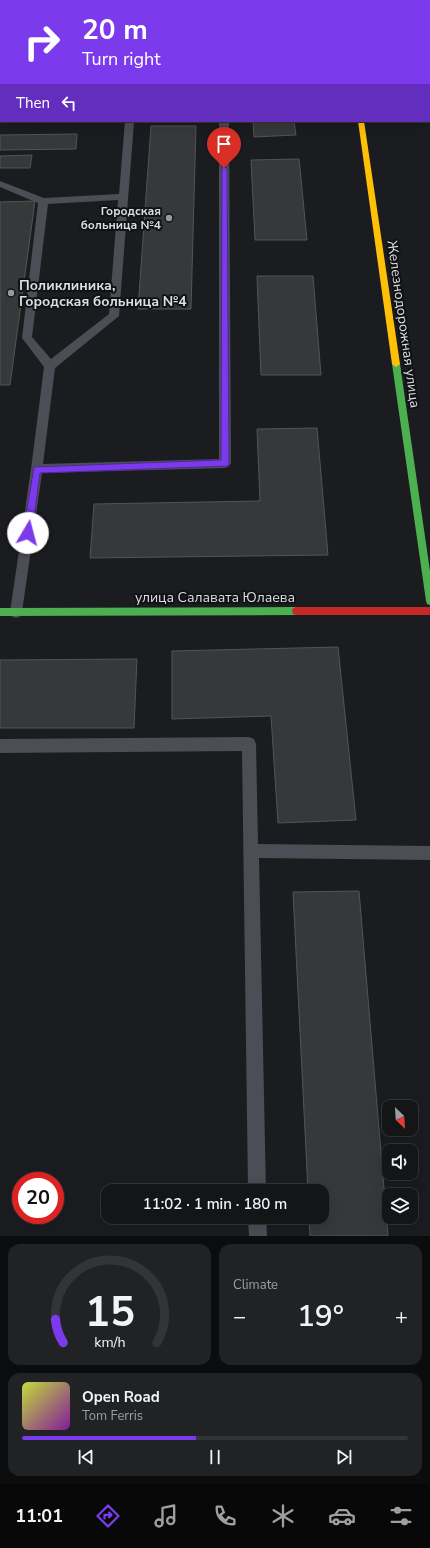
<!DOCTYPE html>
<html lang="en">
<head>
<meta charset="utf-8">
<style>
	:root { --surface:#141517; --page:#212224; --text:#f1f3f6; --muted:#9d9fa1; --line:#333436; --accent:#7c3aed }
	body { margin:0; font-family:"Nunito Sans",sans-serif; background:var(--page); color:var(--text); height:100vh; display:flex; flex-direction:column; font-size:15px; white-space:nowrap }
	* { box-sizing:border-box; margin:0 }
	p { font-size:13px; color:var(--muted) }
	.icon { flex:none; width:22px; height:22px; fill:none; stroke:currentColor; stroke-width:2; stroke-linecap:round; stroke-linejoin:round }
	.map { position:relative; height:1236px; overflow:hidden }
	.side { display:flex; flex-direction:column; gap:8px; padding:8px; background:#0b0c0d; flex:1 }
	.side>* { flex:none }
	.banner { position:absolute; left:0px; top:0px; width:430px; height:122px; box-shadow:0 4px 16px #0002,0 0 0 1px var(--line); background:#7c3aed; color:#fff; overflow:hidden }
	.needle { width:26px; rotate:155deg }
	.tools { position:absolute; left:382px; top:1100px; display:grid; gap:8px }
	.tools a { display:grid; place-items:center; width:36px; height:36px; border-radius:8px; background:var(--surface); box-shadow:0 4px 16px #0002,0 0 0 1px var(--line); font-size:20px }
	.speed { position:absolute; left:12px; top:1172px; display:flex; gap:8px; font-size:20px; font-weight:700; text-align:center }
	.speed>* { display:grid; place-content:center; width:52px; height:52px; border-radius:50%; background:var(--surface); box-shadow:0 4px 16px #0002,0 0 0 1px var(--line); line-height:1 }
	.speed .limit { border:6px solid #d22; background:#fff; color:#111 }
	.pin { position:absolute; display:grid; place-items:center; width:34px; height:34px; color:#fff; margin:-41px -17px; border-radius:50% 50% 50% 0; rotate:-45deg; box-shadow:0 0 4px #0007 }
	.pin .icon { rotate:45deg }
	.me { position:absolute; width:44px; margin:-22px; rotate:8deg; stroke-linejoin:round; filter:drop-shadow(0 0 3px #0008) }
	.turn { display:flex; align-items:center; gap:14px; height:84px; padding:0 16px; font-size:18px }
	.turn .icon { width:52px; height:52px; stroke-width:2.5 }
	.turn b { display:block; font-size:28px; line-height:34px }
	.then { display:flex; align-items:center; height:38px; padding:0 16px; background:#0003; gap:8px; font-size:15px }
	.big { font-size:30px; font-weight:600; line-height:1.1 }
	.side .tile { flex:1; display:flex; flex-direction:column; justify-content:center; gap:6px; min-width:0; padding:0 14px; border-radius:12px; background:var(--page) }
	.side .dial { align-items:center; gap:0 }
	.dial svg { height:104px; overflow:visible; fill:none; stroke:var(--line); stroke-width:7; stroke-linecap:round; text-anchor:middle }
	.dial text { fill:var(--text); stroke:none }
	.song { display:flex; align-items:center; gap:12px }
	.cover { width:48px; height:48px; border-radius:6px; background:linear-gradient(135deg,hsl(70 70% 55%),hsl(290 70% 35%)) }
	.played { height:4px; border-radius:2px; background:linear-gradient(90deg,var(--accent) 45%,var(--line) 45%) }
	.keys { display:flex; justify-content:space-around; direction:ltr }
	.heat { display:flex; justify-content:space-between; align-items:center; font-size:22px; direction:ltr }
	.side .tiles { flex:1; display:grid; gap:8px; grid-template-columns:1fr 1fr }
	.tile:last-child { grid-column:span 2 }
	.trip { position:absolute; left:101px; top:1184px; width:228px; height:40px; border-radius:12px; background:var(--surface); box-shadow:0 4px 16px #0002,0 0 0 1px var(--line); font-weight:600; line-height:40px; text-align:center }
	.tab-bar { display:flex; height:64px; justify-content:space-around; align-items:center; background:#080809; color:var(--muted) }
	.tab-bar .icon { width:28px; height:28px }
	.tab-bar .on { color:var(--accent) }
	.tab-bar b { font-size:18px; color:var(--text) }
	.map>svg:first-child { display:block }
</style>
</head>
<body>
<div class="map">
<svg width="430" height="1236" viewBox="0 0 430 1236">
	<rect width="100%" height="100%" fill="#1b1c1f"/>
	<!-- building -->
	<path fill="#37383a" stroke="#545457" d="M243 0H282V1H243Z
		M387 0H430V72L429 1Z
		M253 121H294L296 135 254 137Z
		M151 126H196L191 309H138Z
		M77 134 76 149 0 150V135Z
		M32 155 30 168H0V156Z
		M299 159 307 240H255L251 160Z
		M35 201 10 385H0V202Z
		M257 276H313L321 375H261Z
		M317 428 328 555 90 558 94 504 260 501 257 429Z
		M338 647 356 820 278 823 271 716 172 719V651Z
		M137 659 134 728H0V660Z
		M359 891 388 1236H310L309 1217H322V1191H308L293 892Z"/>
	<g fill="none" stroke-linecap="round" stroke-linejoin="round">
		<!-- lane -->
		<path fill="#4c4e55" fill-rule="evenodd" d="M220 0H228V1H220Z
			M0 108H1V114H0Z
			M125 121 134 122 119 316 55 368 43 464 219 459V121H229L231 463 229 466 225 468 42 473 22 612 21 616 16 618 11 616 10 612 31 469 44 367 22 338 38 203 0 187V181L44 198 119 194ZM118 200 109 314 51 359 32 337 48 204Z
			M249 737 254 739 256 744 258 844 430 846V860L259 858 266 1191H248L242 751 0 753V739Z
			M248 1217H266L267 1236H249Z"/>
		<!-- fast -->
		<path fill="#4caf50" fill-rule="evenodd" d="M341 0H347V1H341Z
			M396 361 400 364 430 571V605L427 604 426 601 392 364Z
			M296 607 299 608 300 611 299 614 296 615 0 616V608Z"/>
		<!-- slow -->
		<path fill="#ffc107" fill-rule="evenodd" d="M358 121H364L400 364 396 367 392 364Z"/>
		<!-- jam -->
		<path fill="#c62828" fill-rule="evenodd" d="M296 607H430V615H296L293 614 292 611 293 608Z"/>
	</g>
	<!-- route -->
	<path fill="#7c3aed" stroke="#51269a" d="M222 166 227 168 229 463 228 466 40 473 32 533 28 536 25 535 23 533 34 467 221 460Z"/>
	<!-- markers -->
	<g fill="#999a9d" stroke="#111216" stroke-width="1.5">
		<circle cx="169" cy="218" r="4"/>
		<circle cx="11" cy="293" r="4"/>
	</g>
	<g text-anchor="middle" stroke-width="4" stroke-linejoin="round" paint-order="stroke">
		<!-- far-poi labels -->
		<g font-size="12" font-weight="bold" fill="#dddee1" stroke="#111216" text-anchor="end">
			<text x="161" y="215">Городская<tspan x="161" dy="14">больница №4</tspan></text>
		</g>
		<!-- poi labels -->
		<g font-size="14" font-weight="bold" fill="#dddee1" stroke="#111216" text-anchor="start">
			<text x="19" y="290">Поликлиника,<tspan x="19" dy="16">Городская больница №4</tspan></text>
		</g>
		<!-- street labels -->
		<g font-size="14" fill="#dddee1" stroke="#111216">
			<text transform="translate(404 324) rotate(82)" y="5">Железнодорожная улица</text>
			<text x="215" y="602">улица Салавата Юлаева</text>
		</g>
	</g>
</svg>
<div class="tools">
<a><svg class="needle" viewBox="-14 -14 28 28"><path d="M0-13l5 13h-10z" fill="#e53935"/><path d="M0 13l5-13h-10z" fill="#9d9fa1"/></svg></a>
<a><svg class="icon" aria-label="sound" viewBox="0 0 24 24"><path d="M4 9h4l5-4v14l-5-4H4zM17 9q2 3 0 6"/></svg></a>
<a><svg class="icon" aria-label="layers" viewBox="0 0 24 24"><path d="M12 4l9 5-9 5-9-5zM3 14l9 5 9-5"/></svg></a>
</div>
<div class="speed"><div class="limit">20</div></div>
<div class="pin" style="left:224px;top:168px;background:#d93025"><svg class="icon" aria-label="arrive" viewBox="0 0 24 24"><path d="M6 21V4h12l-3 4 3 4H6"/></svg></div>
<svg class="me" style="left:28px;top:533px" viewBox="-20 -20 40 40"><circle r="19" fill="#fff"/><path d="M0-13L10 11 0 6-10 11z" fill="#7c3aed"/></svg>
<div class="trip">11:02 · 1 min · 180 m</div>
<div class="banner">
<div class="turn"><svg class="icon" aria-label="right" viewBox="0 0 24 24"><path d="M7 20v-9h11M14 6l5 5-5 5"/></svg><div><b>20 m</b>Turn right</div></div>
<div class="then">Then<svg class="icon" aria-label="left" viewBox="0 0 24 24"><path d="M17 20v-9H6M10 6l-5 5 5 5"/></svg></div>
</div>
</div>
<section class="side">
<div class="tiles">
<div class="tile dial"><svg viewBox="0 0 100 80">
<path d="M14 69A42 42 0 1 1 86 69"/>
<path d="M14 69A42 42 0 0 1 8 51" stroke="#7c3aed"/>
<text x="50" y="56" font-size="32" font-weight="700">15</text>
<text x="50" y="72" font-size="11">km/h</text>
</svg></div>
<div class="tile"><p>Climate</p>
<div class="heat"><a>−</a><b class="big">19°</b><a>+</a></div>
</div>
<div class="tile">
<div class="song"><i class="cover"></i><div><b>Open Road</b><p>Tom Ferris</p></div></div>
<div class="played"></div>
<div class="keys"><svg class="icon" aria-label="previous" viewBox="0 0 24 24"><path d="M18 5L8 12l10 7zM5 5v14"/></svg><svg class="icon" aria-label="pause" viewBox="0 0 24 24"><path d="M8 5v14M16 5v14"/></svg><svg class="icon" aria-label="next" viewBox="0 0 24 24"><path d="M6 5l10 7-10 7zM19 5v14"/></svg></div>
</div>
</div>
</section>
<nav class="tab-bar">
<b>11:01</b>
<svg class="icon on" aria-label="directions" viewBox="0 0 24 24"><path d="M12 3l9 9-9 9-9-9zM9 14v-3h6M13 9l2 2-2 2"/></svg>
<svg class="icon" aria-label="music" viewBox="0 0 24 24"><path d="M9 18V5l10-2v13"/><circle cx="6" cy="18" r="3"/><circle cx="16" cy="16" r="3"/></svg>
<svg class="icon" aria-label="phone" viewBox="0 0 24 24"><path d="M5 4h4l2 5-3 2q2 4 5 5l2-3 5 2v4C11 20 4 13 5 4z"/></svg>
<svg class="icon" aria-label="climate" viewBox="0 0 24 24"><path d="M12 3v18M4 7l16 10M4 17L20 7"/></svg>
<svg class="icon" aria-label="car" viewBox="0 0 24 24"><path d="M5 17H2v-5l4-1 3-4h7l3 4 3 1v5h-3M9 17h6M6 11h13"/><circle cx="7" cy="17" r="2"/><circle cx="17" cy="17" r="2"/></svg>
<svg class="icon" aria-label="filters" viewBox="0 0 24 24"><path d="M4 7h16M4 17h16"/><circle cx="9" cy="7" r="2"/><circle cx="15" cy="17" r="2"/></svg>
</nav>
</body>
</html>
